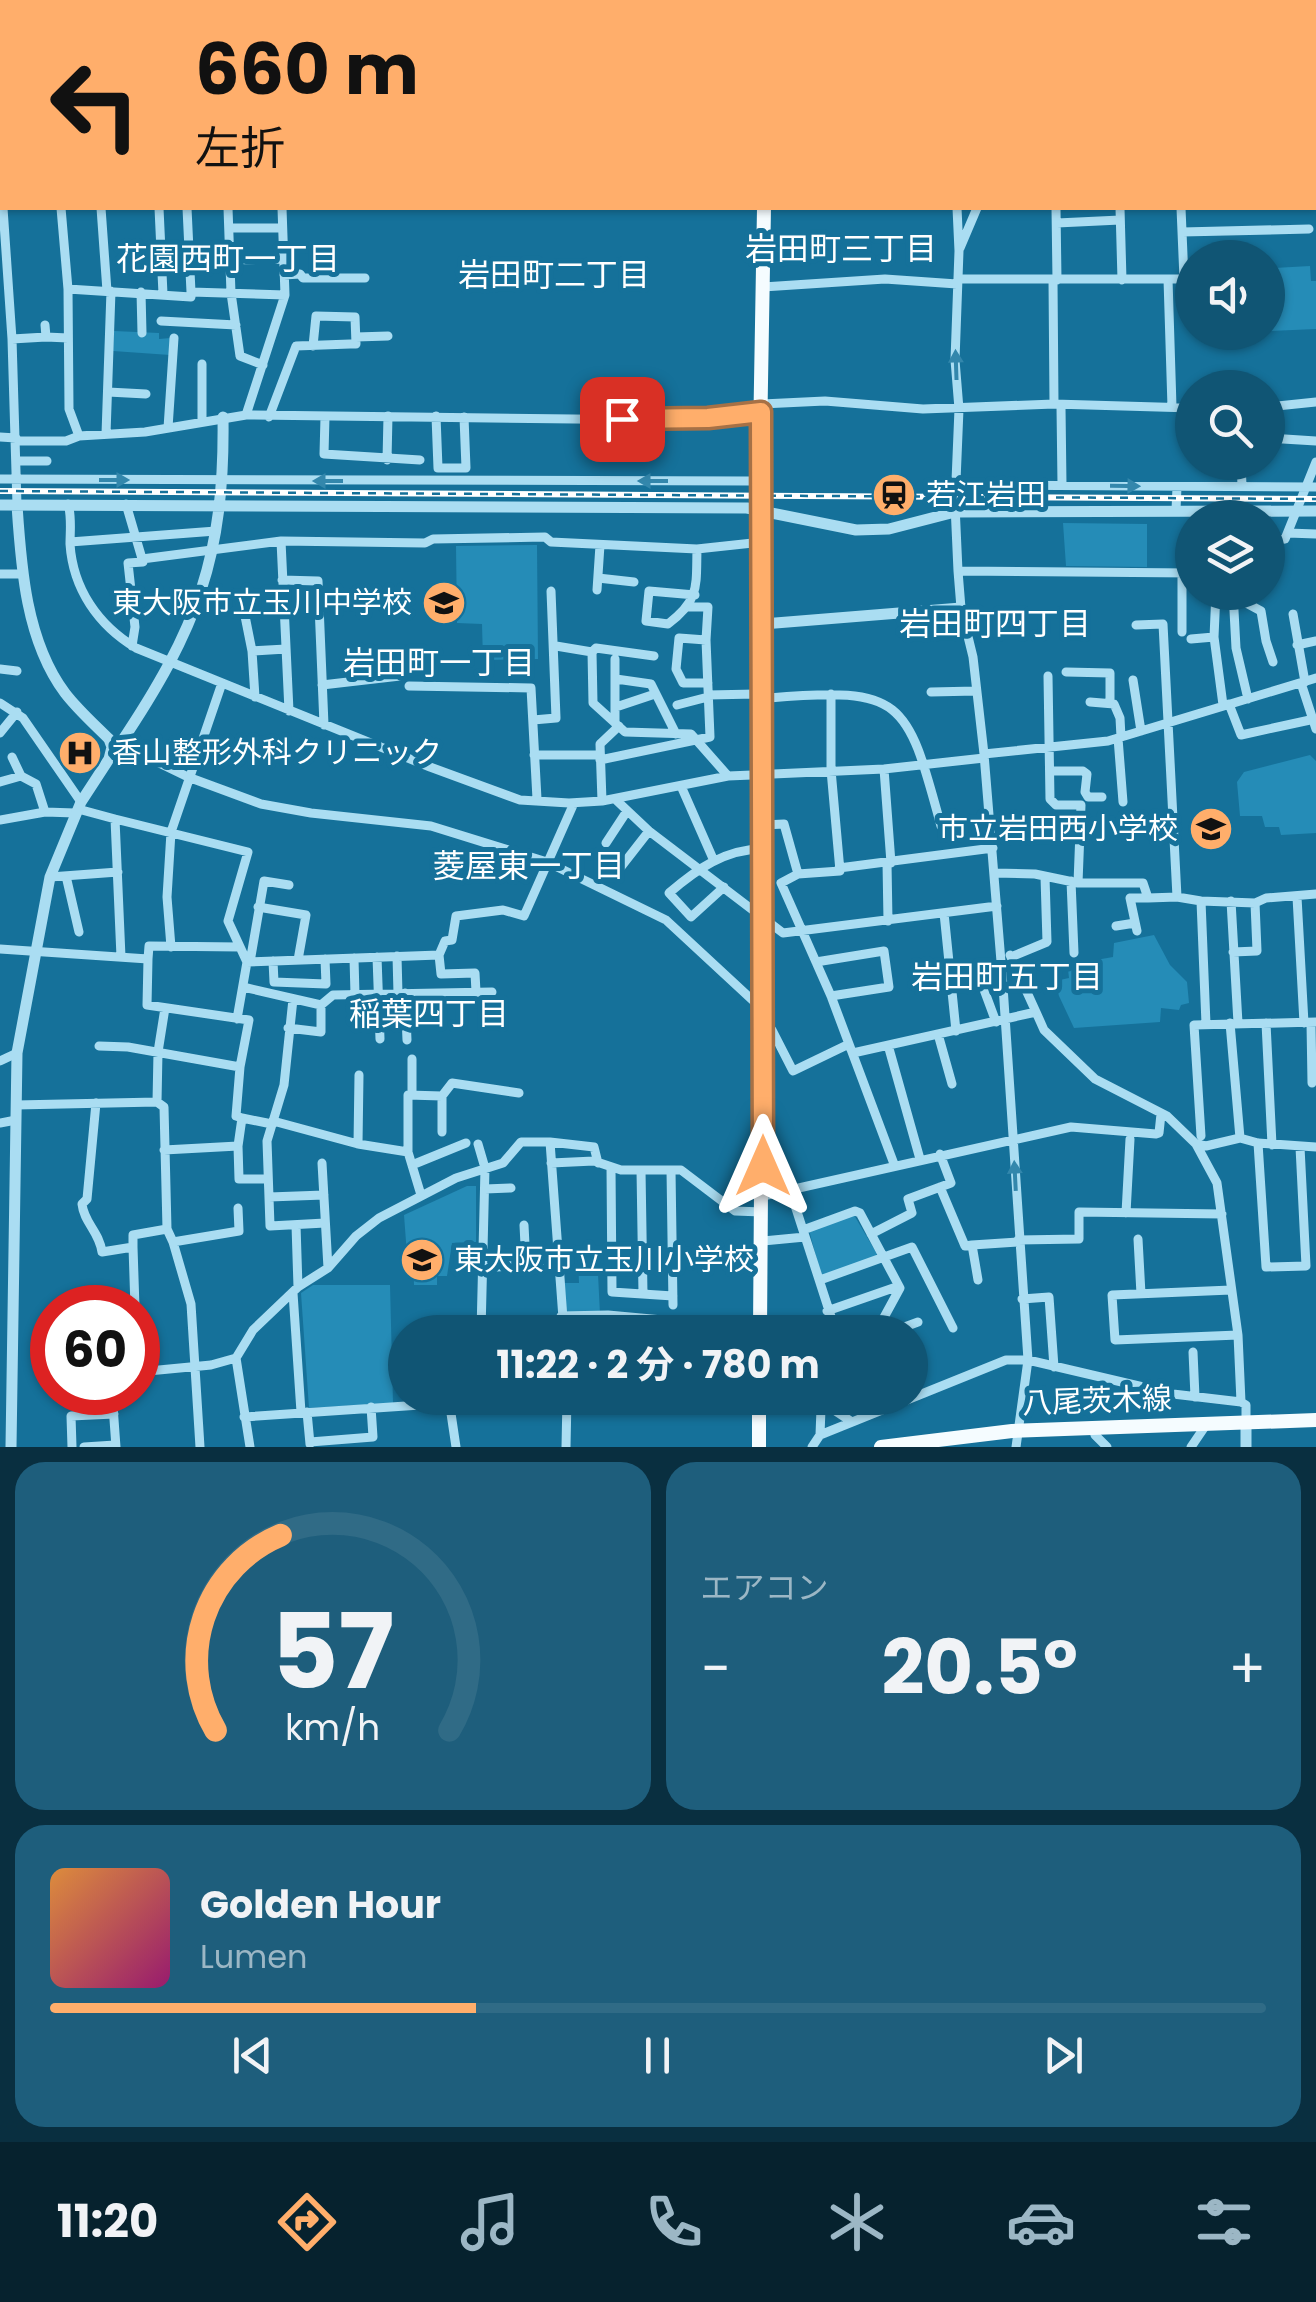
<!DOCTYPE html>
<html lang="ja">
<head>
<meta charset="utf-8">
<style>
	:root { --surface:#105574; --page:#1e5e7c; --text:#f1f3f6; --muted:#9cb7c5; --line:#306b86; --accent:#ffae6b }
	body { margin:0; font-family:Poppins,"Noto Sans JP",sans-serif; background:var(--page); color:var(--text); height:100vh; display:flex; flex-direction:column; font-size:38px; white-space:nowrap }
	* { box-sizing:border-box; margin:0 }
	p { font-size:32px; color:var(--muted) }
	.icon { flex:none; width:55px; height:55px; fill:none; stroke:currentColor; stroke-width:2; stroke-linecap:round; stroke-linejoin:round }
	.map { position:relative; height:1447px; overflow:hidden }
	.side { display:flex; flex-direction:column; gap:15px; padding:15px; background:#092f40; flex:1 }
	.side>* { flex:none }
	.guide { position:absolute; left:0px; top:0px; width:1318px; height:210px; box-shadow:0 2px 8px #0004; background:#ffae6b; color:#111; overflow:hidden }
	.fabs { position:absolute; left:1175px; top:240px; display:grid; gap:20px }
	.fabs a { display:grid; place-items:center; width:110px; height:110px; border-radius:50%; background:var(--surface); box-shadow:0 2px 8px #0004; font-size:50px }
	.speed { position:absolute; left:30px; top:1285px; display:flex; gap:20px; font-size:50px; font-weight:700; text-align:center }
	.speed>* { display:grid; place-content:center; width:130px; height:130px; border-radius:50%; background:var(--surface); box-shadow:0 2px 8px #0004; line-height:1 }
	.speed .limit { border:15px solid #d22; background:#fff; color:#111 }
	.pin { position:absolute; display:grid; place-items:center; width:85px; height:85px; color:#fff; margin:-42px; border-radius:20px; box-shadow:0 5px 15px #0006 }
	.me { position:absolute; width:110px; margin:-55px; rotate:0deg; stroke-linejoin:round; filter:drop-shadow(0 0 8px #0008) }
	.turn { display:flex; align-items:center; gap:35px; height:210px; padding:0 30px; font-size:45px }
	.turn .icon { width:130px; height:130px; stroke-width:2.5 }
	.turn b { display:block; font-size:70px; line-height:85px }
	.big { font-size:75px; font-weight:700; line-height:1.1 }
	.side .widget { flex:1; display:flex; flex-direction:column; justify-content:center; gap:15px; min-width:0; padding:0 35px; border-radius:30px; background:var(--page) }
	.side .dial { align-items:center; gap:0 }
	.dial svg { height:260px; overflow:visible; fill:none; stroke:var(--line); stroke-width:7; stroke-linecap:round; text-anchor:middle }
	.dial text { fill:var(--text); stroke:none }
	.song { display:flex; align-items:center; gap:30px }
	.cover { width:120px; height:120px; border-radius:15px; background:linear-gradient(135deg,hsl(30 70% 55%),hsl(320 70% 35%)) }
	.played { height:10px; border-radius:5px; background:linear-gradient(90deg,var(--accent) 35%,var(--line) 35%) }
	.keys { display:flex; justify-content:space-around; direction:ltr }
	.heat { display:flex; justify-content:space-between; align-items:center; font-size:55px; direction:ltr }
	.side .tiles { flex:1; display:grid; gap:15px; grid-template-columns:1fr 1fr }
	.widget:last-child { grid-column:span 2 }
	.trip { position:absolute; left:388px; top:1315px; width:540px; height:100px; border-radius:50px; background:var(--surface); box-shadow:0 2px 8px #0004; font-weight:700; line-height:100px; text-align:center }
	.dock { display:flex; height:160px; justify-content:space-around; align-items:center; background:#06222e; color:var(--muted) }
	.dock .icon { width:70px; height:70px }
	.dock .on { color:var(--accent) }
	.dock b { font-size:45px; color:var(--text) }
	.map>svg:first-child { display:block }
</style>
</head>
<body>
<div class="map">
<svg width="1316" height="1447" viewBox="0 0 1316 1447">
	<rect width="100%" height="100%" fill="#15719a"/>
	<!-- green -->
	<path fill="#258cb7" d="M1310 266 1311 281H1316V329L1268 331V285H1275L1274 268Z
		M114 331 159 333V339L171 338 170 355 113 351Z
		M1063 523 1147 524V567L1066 566Z
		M537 545 538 659 483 660 482 624 457 623 456 546Z
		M1310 755 1316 761V833L1281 835 1279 827H1265L1262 816H1240L1237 782 1244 772Z
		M1154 935 1170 965 1187 982 1189 1003 1181 1005 1179 1010 1161 1008 1160 1022 1074 1028 1059 996 1055 981 1069 978 1068 969H1074L1073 964 1113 957 1114 943Z
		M467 1186H476V1242L452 1243 447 1276H437V1285H414L413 1256 407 1255 404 1215Z
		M854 1215 877 1254 873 1260 827 1276 821 1275 809 1230Z
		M597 1254 600 1314 563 1315 561 1283H579L578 1255Z
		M313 1285H390L393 1403 309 1408 301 1293Z"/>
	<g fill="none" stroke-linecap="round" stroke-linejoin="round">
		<!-- minor -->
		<path stroke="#aaddf2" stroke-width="9" d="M20 0 21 2
			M55 0V2
			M76 0 77 2
			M108 0V2
			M136 0 137 2
			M166 0V2
			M197 0V2
			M234 0V2
			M669 0V2
			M831 0V2
			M848 0V2
			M890 0V2
			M954 0V2
			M1176 0V2
			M1229 0V2
			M1297 0V2
			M278 2 279 0
			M315 2V0
			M339 2V0
			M362 2V0
			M1052 2V0
			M1315 21H1316
			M1315 105H1316
			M1315 139H1316
			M0 148H2
			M0 167 2 204
			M1315 167H1316
			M3 208 12 339 17 505
			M61 208 68 289 69 409 79 436
			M101 208 107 291
			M159 208 163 294
			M187 208 191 292
			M228 208 231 293 240 356 263 365
			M957 208 959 251 955 360 959 409 955 505 958 571 961 608 973 657 984 754 1003 986 1028 1360 1016 1447
			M1056 208 1057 280
			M1120 208 1122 280
			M1181 208 1184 279
			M1057 223 1120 220
			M229 228H282
			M1182 232 1309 229
			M960 248 977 208
			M230 260 283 259
			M284 275 300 274 303 278H365
			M959 279H1192
			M1168 279 1172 407
			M1053 280 1054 404
			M763 287 885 279 957 284
			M68 289 191 297V292L285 295
			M141 292 142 333
			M161 321 236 325
			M45 325 46 337 68 338
			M356 337 388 336
			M12 339 46 337
			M108 392 146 394
			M761 404 825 401 923 409 1054 404 1192 408
			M1061 407 1062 485
			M1268 407 1316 402
			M246 415 285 295 282 208
			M436 416 438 468H466L464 417
			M269 417 296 346 350 344H356L355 317 316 316 313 346
			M325 417 324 454 420 460
			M202 421V364
			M168 428 174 338
			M106 434 111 291
			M0 437 16 438
			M1268 438 1316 441
			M16 441H66L79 436 145 432 246 415 662 420 761 412
			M387 460 388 416
			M16 461H47
			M1241 462 1242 486
			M0 479 750 481
			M957 485 1316 487
			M68 504C72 517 70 531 70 544 73 589 98 625 136 648L430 767 520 800 569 803 602 801 728 776 884 769 984 758
			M126 504 143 562 128 563 135 627 132 646
			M1176 510 1177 487
			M1288 533 1316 534
			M281 541 289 711
			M1268 541 1285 539 1316 462
			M70 542 216 531
			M142 559 281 541 425 543 433 539 545 537 551 542 697 549
			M958 571 1192 573
			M0 574H22
			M598 578 634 582
			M282 580 318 581 324 725
			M597 590 600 545
			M1233 592 1236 648 1248 699
			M1233 592 1237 598 1261 611 1266 641 1273 662
			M695 595 649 591 646 621 668 624C700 600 696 586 697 549L762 542
			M243 606 252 651
			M688 607H708L706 640
			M1293 614 1305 682
			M1136 625 1163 624 1177 897
			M1182 632V572
			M1214 637 1216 592
			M1191 639 1214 637 1223 705
			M1297 645 1316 641
			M556 646 592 652 593 703 625 732 691 734 728 776
			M592 652 596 648 654 656
			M615 659V723
			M0 669 17 671
			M1066 672 1110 673V702
			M1048 676 1050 799 1056 805H1081L1078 883
			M616 679 651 684 676 734
			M1133 680 1141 731
			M1301 683 1316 729
			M322 685 400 676
			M409 686 531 688 537 799
			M931 692 976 691
			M708 695 756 694 769 698C905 686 907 701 941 826
			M255 697 252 651 286 649
			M1090 702 1114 704 1120 718 1121 737
			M0 703 23 718 81 802
			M1229 704 1241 735 1310 720
			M677 705 708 697
			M616 707 655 694
			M533 720 556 718 551 591
			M0 733 17 712
			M1118 738 1123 802
			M120 744 188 777 261 804 311 813 431 826 547 862 666 920 761 1008
			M984 754 1108 741 1316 678
			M534 755H599
			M12 757 21 776
			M600 760 710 737 706 640 679 638 676 669 683 683H708
			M884 769 891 863
			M1052 771H1083L1087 774 1085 792 1088 797H1102
			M0 782 21 776 36 784 45 812 75 813
			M681 786 714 861
			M615 799 649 831 783 933 997 906
			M602 801 600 744 619 726
			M78 809 115 819
			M0 820 45 812
			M764 825 784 824 798 874 840 871 831 770V694
			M606 843 627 811
			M887 863 888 921
			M839 868 993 848
			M617 872 649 831
			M994 873 1035 874 1078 883H1143L1148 898 1177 897 1201 901 1255 903 1266 898 1316 894
			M798 874 781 883 831 996 894 1164
			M66 876 79 932
			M50 877 118 872
			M1071 881 1074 953
			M724 887 691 917 669 893C697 869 725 849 763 849
			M1297 897 1304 1023
			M1201 901 1206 1024
			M1231 901 1238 1023
			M258 907 306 915 298 960
			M944 913 956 1031
			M1116 926 1135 923
			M1137 931 1130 898H1148
			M171 947 167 897 171 832 222 683
			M0 949 148 959 147 1005 249 1020 240 1067 236 1116 242 1118 238 1146 239 1179H268
			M1233 952 1257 951 1255 903
			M439 955 441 974 475 973 476 992
			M1010 955 1036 1012
			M397 956 398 994
			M121 957 115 819 248 852 228 921 247 962 237 1019
			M377 957 380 1039
			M1011 957 1047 942 1045 877
			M354 958 355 995
			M148 959 149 946 240 947
			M273 961 274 982 326 984 325 959
			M247 962 439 955 445 941 452 940 456 916 503 910 524 916 574 803
			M250 962 264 881 289 885
			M816 962 884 951 889 987 831 996
			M950 972 976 968 996 1022
			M243 987 321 1005 333 995 492 992
			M405 993 407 1040
			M293 999 284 1085 267 1141 270 1226 325 1223
			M165 1008 158 1052 157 1102 164 1107 167 1229 173 1242 239 1231 238 1208
			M1230 1023 1240 1138
			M1266 1023 1272 1145
			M1311 1023 1312 1083
			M288 1028 321 1032V1005
			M763 1028 772 1030 793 1071 849 1044
			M938 1034 952 1084
			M888 1045 920 1159
			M99 1046 128 1047 240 1067
			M853 1053 1036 1012 1044 1030 1095 1079 1167 1116 1196 1144 1217 1183 1238 1335 1241 1402 1246 1405V1421
			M412 1059V1095
			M0 1061 17 1053
			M442 1096 452 1083 519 1093
			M96 1103 87 1199 82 1204C84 1223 99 1231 102 1252L133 1247V1235L167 1229
			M16 1105 157 1102
			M242 1118 272 1124
			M273 1121 358 1144 408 1152 421 1195
			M0 1123 16 1120
			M1201 1136 1194 1025 1316 1022
			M550 1142 594 1147 598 1163
			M1258 1143 1266 1267 1306 1266 1300 1147
			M358 1144 359 1075
			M478 1144 485 1168 481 1332
			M1196 1144 1206 1146 1240 1138 1258 1143 1316 1147
			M164 1150 238 1146
			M408 1152V1095L442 1096V1132
			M322 1163 328 1268
			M551 1163 594 1161 621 1170H681L735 1211 762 1212
			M412 1165 466 1143
			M611 1167 612 1292 673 1296
			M641 1170 643 1294
			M671 1170 673 1305
			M940 1187 965 1246 972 1245 978 1280
			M485 1189 511 1188
			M790 1190 836 1332
			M763 1196 1071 1127 1156 1134 1159 1133 1161 1114
			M269 1197 324 1195
			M1126 1213 1130 1139
			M296 1225 298 1287
			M524 1225 526 1265
			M803 1230 855 1211 860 1213 900 1288 876 1332
			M871 1234 912 1213 908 1199 951 1183 940 1154
			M1138 1239 1141 1294
			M1018 1240 1079 1239V1212L1222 1214
			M763 1241 805 1237
			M173 1242 191 1304 200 1447
			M972 1245 1018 1242
			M133 1247 135 1308
			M484 1268 558 1262
			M820 1280 912 1247 953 1328
			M1231 1290 1112 1295 1115 1340 1238 1335
			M293 1293 301 1412
			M1022 1299 1049 1297 1054 1367
			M827 1311 899 1286
			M561 1316 608 1315 760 1329
			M760 1318 769 1321 775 1332
			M891 1332 918 1322
			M1193 1352 1195 1397
			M236 1358 250 1447
			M138 1372 211 1365 236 1358 253 1330 298 1287 328 1268 356 1236 379 1218 456 1178 503 1163 521 1142H550L564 1332
			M112 1392 116 1447
			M816 1398 852 1422
			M449 1400 456 1447
			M307 1412 310 1444
			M244 1417 450 1403
			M1093 1428 1095 1435 1107 1447
			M820 1435 821 1409 827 1398
			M310 1442 373 1437 371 1407
			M72 1447 71 1416 114 1414
			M84 1447 115 1445
			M566 1447 567 1398
			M812 1447 820 1435 1006 1360H1028L1173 1394 1241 1402
			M1191 1447 1206 1425"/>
		<!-- tertiary -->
		<path stroke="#aaddf2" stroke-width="11" d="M0 505 747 508 856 530 889 529 955 512 1316 511
			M763 624 961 608
			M112 747 120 744C197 629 225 557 223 417
			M11 1447 17 1053 50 877 81 802 109 759 112 747 109 739C94 724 78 710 65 693 26 641 21 567 17 505
			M1246 1447V1421"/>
		<!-- primary -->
		<path stroke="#f5fcff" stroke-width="14" d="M768 2V0
			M760 1332 764 774 759 499 764 208
			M759 1447V1398
			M881 1447 1012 1431 1316 1420"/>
		<!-- rail casing -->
		<g stroke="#fff" stroke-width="6">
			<path id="rail" d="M0 491 1316 499"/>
		</g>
		<!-- rail -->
		<use href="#rail" stroke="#15719a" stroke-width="2.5" stroke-dasharray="8" stroke-linecap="butt"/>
	</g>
	<!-- one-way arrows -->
	<defs><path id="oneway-solid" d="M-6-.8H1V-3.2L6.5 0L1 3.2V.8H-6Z" transform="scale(2.5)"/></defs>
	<g fill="#3387ac">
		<use href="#oneway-solid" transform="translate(956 365) rotate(-92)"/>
		<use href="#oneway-solid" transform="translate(114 480)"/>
		<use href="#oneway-solid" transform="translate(328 481) rotate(-180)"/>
		<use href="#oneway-solid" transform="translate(653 481) rotate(-180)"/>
		<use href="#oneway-solid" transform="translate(1125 486) rotate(1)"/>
		<use href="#oneway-solid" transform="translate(1015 1176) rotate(-93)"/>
	</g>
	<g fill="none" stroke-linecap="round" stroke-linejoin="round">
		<!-- route casing -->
		<g stroke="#a67146" stroke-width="25">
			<path id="route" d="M622 419 708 418 761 412 763 1166"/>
		</g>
		<!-- route -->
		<use href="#route" stroke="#ffae6b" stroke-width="18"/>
	</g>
	<!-- icons -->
	<defs>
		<g id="station-disc" transform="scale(2.25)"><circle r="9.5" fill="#ffae6b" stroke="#15719a"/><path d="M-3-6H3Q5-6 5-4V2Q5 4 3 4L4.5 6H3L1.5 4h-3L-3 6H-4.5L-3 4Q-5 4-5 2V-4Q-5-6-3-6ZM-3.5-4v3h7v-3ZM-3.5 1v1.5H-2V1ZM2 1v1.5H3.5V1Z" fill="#111"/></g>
		<g id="school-disc" transform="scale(2.25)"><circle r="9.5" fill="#ffae6b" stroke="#15719a"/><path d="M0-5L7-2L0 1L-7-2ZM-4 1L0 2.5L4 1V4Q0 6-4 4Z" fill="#111"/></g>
		<g id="hospital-disc" transform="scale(2.25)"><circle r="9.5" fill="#ffae6b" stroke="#15719a"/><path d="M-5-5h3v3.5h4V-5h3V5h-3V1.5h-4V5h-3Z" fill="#111"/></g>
	</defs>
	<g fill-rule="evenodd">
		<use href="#station-disc" x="894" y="495"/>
		<use href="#school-disc" x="444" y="603"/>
		<use href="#hospital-disc" x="80" y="753"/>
		<use href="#school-disc" x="1211" y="829"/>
		<use href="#school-disc" x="422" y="1260"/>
	</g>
	<g text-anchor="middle" stroke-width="10" stroke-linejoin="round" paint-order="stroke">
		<!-- poi labels -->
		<g font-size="30" fill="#fff" stroke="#15719a" text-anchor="start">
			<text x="926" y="505">若江岩田</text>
			<text x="412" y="613" text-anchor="end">東大阪市立玉川中学校</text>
			<text x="112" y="763">香山整形外科クリニック</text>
			<text x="1178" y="839" text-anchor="end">市立岩田西小学校</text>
			<text x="454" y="1270">東大阪市立玉川小学校</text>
		</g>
		<!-- street labels -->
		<g font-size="30" fill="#fff" stroke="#15719a">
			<text transform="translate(1097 1401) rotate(-2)" y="10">八尾茨木線</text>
		</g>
		<!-- neighbourhood labels -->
		<g font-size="32" fill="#fff" stroke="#15719a">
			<text x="841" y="260">岩田町三丁目</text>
			<text x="228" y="270">花園西町一丁目</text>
			<text x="554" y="286">岩田町二丁目</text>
			<text x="995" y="635">岩田町四丁目</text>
			<text x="439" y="674">岩田町一丁目</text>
			<text x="529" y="877">菱屋東一丁目</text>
			<text x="1007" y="988">岩田町五丁目</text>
			<text x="429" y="1025">稲葉四丁目</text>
		</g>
	</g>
</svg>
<div class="fabs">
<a><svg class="icon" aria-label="sound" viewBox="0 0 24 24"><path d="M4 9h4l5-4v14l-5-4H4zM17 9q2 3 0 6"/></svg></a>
<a><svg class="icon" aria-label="search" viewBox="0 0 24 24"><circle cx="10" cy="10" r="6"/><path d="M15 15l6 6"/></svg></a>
<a><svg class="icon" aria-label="layers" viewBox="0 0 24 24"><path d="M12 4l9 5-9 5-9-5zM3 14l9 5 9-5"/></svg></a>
</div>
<div class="speed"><div class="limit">60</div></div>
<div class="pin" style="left:622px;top:419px;background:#d93025"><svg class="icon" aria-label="arrive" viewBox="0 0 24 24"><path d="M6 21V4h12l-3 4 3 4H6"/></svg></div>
<svg class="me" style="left:763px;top:1166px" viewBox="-20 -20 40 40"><path d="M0-17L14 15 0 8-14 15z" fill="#ffae6b" stroke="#fff" stroke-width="4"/></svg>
<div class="trip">11:22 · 2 分 · 780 m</div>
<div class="guide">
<div class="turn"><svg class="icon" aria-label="left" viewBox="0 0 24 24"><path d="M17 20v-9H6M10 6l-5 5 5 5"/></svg><div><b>660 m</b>左折</div></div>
</div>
</div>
<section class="side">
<div class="tiles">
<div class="widget dial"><svg viewBox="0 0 100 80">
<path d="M14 69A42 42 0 1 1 86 69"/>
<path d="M14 69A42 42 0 0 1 34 9" stroke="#ffae6b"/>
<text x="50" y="56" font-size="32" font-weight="700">57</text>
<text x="50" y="72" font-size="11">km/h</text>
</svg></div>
<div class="widget"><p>エアコン</p>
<div class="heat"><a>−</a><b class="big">20.5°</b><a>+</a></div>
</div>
<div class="widget">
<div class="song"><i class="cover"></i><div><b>Golden Hour</b><p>Lumen</p></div></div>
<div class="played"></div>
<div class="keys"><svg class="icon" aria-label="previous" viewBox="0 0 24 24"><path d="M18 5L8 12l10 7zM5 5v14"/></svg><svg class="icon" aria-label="pause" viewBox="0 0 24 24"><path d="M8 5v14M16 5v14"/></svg><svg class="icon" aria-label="next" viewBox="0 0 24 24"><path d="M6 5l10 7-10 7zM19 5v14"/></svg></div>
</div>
</div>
</section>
<nav class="dock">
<b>11:20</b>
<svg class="icon on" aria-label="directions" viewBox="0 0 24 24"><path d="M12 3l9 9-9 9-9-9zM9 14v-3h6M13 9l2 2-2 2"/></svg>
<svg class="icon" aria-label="music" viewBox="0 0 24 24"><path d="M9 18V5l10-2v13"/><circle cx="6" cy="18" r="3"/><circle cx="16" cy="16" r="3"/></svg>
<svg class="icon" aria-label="phone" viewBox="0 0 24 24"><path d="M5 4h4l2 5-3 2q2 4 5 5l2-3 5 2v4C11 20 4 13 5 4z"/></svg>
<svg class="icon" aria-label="climate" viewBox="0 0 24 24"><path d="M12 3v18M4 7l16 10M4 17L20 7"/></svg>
<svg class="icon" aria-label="car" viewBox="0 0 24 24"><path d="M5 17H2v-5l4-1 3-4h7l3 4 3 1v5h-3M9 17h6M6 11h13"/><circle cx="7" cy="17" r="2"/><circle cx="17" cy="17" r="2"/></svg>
<svg class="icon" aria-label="filters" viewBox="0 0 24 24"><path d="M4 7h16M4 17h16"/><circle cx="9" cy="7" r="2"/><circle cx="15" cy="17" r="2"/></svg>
</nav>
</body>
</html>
